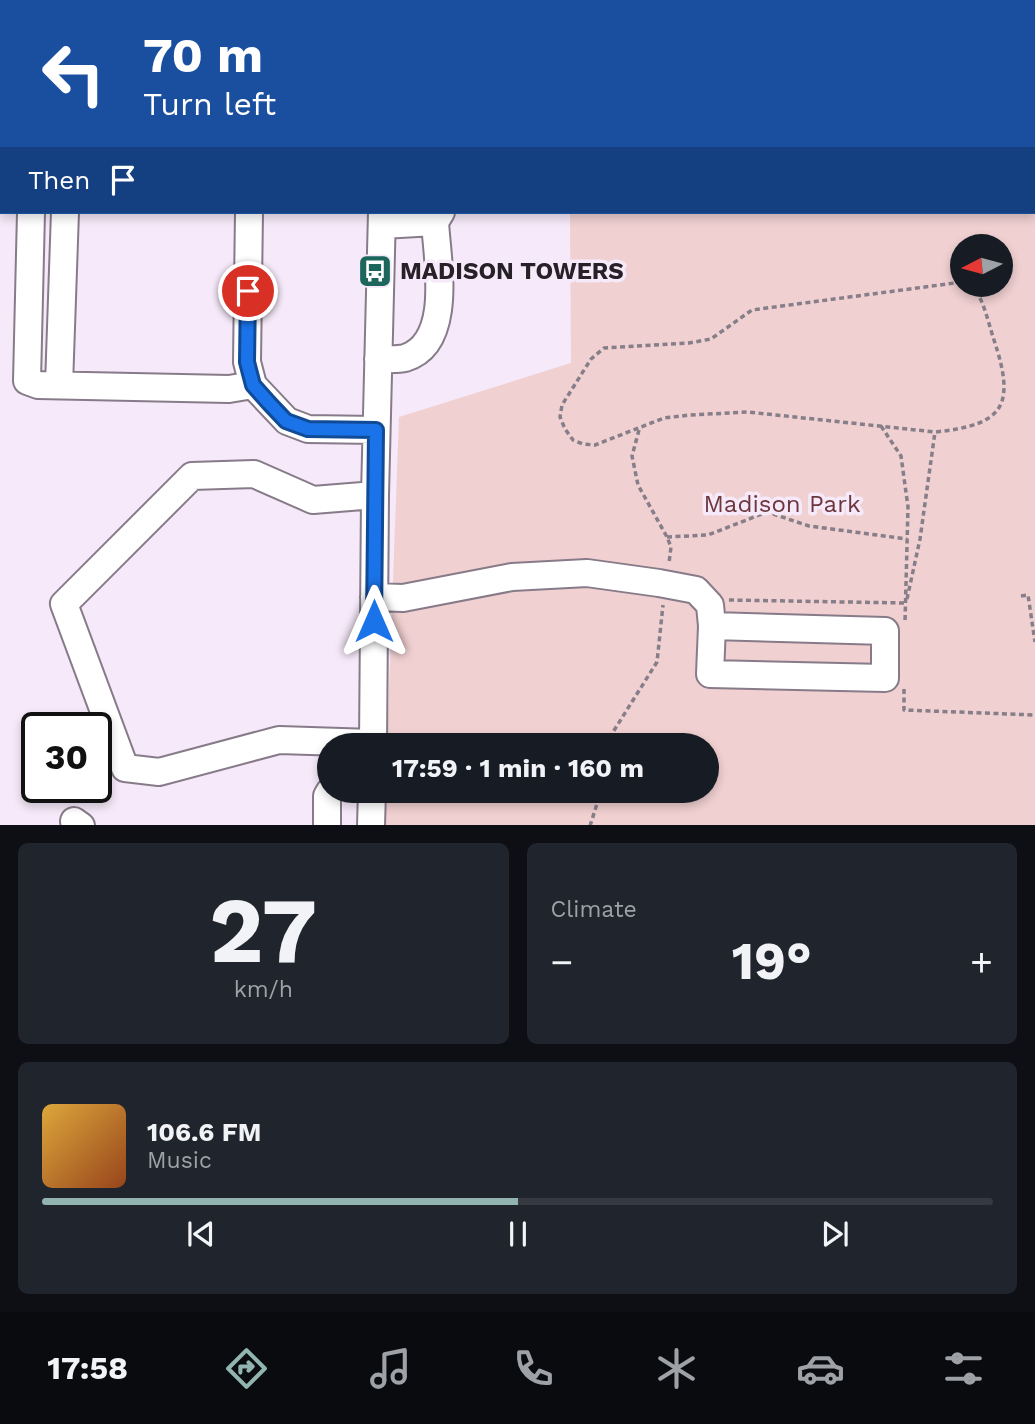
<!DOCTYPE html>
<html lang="en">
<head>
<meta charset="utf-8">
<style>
	:root { --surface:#171b24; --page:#20242c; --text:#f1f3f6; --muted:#9ea1a6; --line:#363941; --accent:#92b4b1 }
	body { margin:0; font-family:"Work Sans",sans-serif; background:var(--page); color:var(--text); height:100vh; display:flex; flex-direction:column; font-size:26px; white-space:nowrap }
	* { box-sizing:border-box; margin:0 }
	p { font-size:23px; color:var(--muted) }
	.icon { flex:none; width:38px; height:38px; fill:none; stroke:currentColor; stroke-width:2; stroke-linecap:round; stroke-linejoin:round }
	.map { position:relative; height:825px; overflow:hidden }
	.drawer { display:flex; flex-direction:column; gap:18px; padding:18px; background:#0d0f14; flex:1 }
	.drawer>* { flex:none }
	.banner { position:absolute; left:0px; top:0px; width:1036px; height:214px; box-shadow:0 4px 10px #0003; background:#1a4fa0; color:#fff; overflow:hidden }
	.needle { width:46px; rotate:264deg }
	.buttons { position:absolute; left:950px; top:234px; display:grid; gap:14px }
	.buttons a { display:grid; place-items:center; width:63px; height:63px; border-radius:50%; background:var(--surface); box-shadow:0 4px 10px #0003; font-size:35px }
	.speed { position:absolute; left:21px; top:712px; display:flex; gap:14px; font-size:35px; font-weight:700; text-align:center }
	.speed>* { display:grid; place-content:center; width:91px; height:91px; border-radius:50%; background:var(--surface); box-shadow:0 4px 10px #0003; line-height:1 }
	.speed .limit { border:4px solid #111; border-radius:10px; background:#fff; color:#111 }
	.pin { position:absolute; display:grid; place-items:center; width:60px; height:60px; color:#fff; margin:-30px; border:4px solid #fff; border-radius:50%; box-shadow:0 2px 7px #0007 }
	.me { position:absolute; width:77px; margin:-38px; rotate:0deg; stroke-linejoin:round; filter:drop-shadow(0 0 5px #0008) }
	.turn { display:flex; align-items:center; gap:24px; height:147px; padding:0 28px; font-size:32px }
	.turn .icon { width:91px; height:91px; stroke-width:2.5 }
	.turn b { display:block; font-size:49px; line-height:60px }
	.then { display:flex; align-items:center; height:66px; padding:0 28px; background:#0003; gap:14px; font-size:26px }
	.big { font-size:52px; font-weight:700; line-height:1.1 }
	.drawer .card { flex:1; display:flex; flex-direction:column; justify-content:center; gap:10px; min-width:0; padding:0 24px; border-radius:10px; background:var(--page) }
	.drawer .dial { align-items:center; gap:0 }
	.dial b { font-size:91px; line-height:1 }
	.song { display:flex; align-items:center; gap:21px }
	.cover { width:84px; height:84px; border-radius:10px; background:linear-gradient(135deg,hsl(40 70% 55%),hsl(20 70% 35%)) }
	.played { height:7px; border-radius:4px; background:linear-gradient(90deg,var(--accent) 50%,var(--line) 50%) }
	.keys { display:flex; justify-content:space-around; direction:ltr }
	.heat { display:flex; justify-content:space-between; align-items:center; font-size:38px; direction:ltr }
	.drawer .tiles { flex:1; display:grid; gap:18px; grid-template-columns:1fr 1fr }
	.card:last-child { grid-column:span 2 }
	.trip { position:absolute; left:317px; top:733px; width:402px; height:70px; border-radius:35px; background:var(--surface); box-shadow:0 4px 10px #0003; font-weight:700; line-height:70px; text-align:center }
	.dock { display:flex; height:112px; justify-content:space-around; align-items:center; background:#090b0e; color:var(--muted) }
	.dock .icon { width:49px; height:49px }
	.dock .active { color:var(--accent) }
	.dock b { font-size:32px; color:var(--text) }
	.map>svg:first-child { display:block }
</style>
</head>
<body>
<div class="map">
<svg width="1035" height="826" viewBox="0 0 1035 826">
	<rect width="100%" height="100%" fill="#f6e9f9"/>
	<!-- green -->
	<path fill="#f0d0d1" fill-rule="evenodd" d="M1035 120V825L384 826 385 791H707V746L387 745 399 417 571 363 570 213 1034 212ZM962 247H1001V285H962Z"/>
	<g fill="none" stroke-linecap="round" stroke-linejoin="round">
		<!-- minor casing -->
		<g stroke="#877b89" stroke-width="30">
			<path id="minor" d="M802 0 803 2
				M389 2V0
				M937 2 938 0
				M1034 87 1035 86
				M31 212 27 381 38 385 229 389 253 385
				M249 212 247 362 253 385 287 421 308 429 376 430
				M382 225 435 222
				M378 359C386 359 397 360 405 358 454 343 437 259 435 222L441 212
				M59 385 65 212
				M374 597 403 598 512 577 587 573 659 583 696 590 710 605 712 626 885 631V678L710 674 712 626
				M373 743 279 740 159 772 125 768 64 604 192 476 254 474 313 500 375 495
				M373 746 375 495 382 212
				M74 821 81 826
				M327 826V796L330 791
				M371 826 372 791"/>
		</g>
		<!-- path -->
		<path stroke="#867e88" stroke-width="3.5" stroke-dasharray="5 3.5" stroke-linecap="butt" d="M910 2 911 0
			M966 2 967 0
			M962 282 752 310 711 339 689 343 604 348 591 359 562 405 560 417 565 429 573 440 583 444 595 445 664 418 690 415 748 412 935 432C1004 425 1016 406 994 340 988 322 984 300 972 285
			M881 426 901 456 908 507 905 622
			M639 430 632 456 638 485 667 537 671 547 669 563
			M667 537 708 535 767 512 809 526 907 539
			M1021 596 1028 595 1035 642
			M907 599 920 539 935 432
			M729 600 905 603
			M904 689V710L1035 715
			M607 746 608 740 657 662 663 605
			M590 826 601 791"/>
		<!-- minor -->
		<use href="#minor" stroke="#fff" stroke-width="26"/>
	</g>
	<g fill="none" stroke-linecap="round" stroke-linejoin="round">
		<!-- route casing -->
		<g stroke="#114b97" stroke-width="18">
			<path id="route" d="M248 291 247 362 253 385 269 403 286 421 308 429 376 430 374 621"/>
		</g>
		<!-- route -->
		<use href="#route" stroke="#1a73e8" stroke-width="12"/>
	</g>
	<!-- icons -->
	<defs>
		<g id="bus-square" transform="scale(1.75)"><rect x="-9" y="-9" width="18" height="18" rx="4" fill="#1d665c" stroke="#f6e9f9"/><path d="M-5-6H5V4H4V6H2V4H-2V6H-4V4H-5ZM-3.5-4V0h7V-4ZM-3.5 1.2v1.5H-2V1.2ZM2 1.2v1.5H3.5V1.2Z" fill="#fff"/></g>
	</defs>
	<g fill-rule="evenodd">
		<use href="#bus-square" x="375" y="271"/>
	</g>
	<g text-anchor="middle" stroke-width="7" stroke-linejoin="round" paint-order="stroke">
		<!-- poi labels -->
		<g font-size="24" font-weight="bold" fill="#262127" stroke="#f6e9f9" text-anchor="start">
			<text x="400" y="279">MADISON TOWERS</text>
		</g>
		<!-- park labels -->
		<g font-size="24" fill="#6d373c" stroke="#f6e9f9">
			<text x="782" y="512">Madison Park</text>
		</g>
	</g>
</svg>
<div class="buttons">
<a><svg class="needle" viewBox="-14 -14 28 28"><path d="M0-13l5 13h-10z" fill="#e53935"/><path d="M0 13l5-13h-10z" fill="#9ea1a6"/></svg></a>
</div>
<div class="speed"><div class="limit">30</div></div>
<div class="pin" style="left:248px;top:291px;background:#d93025"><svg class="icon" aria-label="arrive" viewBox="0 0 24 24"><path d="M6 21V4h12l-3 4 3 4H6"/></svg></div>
<svg class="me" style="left:374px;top:621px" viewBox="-20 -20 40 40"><path d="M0-17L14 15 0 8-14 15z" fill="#1a73e8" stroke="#fff" stroke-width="4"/></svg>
<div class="trip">17:59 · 1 min · 160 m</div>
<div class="banner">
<div class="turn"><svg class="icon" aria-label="left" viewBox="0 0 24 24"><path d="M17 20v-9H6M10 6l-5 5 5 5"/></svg><div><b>70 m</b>Turn left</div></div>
<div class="then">Then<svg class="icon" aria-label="arrive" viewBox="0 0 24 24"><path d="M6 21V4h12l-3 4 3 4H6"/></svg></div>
</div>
</div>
<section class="drawer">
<div class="tiles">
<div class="card dial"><b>27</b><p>km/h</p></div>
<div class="card"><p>Climate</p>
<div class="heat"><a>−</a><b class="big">19°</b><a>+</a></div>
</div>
<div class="card">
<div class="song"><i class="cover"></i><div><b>106.6 FM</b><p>Music</p></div></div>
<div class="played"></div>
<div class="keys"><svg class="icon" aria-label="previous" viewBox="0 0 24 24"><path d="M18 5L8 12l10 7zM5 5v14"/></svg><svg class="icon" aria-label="pause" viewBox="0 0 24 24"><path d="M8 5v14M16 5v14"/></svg><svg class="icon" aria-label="next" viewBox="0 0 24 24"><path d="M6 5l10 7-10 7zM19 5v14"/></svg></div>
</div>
</div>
</section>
<nav class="dock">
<b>17:58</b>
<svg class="icon active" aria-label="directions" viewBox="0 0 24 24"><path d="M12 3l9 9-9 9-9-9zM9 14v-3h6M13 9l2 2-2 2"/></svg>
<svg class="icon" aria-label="music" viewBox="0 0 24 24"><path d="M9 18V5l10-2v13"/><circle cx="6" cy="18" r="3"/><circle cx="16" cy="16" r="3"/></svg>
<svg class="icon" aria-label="phone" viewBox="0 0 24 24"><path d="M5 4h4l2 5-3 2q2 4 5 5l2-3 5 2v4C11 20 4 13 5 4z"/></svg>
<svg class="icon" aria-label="climate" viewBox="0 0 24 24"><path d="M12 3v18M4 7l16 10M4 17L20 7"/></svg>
<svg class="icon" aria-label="car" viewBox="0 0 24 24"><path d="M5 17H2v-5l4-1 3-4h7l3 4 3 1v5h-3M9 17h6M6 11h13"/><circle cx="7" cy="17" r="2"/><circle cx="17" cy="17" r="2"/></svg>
<svg class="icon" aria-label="filters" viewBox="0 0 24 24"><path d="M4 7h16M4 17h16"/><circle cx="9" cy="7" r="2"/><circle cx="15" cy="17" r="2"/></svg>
</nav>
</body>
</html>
